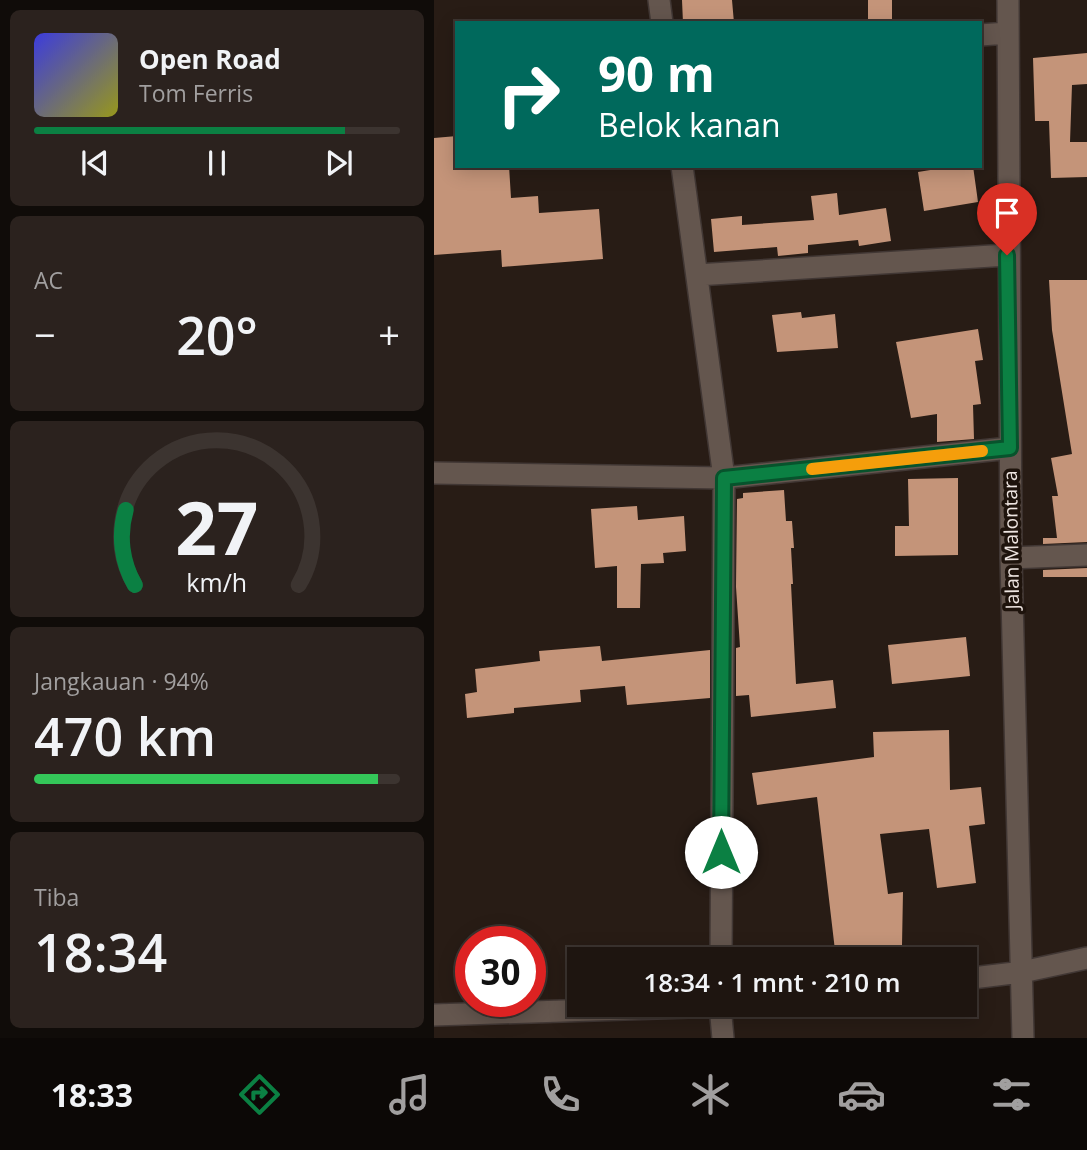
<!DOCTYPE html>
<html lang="id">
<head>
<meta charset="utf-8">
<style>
	:root { --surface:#1e1510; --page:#2b221e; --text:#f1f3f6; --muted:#a19f9f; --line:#3c3430; --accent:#0b8043 }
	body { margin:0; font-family:"Open Sans",sans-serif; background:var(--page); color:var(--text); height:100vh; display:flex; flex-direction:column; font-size:26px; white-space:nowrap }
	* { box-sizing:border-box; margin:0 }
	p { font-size:23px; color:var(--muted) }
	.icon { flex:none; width:38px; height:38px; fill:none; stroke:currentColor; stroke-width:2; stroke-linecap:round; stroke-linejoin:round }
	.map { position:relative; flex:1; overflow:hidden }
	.side { display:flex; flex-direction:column; gap:10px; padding:10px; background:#100c09; width:434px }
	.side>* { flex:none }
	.banner { position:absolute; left:21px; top:21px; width:527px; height:147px; border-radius:0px; box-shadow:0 4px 18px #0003,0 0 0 2px var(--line); background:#00695c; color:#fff; overflow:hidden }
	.speed { position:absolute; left:21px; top:926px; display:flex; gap:14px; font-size:35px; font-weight:700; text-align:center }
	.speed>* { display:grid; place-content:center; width:91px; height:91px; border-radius:50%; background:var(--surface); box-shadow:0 4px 18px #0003,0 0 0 2px var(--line); line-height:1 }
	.speed .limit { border:10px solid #d22; background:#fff; color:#111 }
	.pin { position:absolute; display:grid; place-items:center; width:60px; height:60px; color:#fff; margin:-72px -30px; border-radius:50% 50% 50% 0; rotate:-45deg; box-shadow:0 0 7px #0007 }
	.pin .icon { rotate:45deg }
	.me { position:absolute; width:77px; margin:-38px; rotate:0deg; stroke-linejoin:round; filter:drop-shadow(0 0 5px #0008) }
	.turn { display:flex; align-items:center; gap:24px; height:147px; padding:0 28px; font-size:32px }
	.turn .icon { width:91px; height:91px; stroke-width:2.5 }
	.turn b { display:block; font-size:49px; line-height:60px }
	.big { font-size:52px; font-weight:600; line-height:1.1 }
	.side .widget { flex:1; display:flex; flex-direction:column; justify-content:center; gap:10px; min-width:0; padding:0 24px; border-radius:10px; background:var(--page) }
	.side .dial { align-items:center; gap:0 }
	.dial svg { height:182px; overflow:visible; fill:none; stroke:var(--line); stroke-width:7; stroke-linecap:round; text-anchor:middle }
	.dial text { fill:var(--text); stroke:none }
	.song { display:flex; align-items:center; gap:21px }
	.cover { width:84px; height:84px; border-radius:10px; background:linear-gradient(135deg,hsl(240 70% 55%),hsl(60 70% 35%)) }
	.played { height:7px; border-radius:4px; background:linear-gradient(90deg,var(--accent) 85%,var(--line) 85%) }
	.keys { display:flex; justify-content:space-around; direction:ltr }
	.heat { display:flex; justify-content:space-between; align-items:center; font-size:38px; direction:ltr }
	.charge { height:10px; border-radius:5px; background:linear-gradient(90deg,#34c759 94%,var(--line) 0) }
	.trip { position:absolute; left:133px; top:947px; width:410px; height:70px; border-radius:0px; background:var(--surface); box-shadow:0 4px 18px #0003,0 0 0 2px var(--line); font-weight:600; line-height:70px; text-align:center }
	.tabs { display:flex; height:112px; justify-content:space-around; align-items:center; background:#0c0806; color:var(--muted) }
	.tabs .icon { width:49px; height:49px }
	.tabs .active { color:var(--accent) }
	.tabs b { font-size:32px; color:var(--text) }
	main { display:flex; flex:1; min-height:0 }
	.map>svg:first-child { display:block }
</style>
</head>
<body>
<main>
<section class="side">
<div class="widget">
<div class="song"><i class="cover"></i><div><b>Open Road</b><p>Tom Ferris</p></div></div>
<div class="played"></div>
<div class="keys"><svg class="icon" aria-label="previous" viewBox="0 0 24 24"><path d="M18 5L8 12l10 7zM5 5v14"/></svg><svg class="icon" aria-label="pause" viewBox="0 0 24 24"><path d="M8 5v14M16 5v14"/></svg><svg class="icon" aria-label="next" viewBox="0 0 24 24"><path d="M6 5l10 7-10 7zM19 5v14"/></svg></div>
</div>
<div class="widget"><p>AC</p>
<div class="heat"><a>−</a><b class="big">20°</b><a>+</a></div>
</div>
<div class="widget dial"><svg viewBox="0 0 100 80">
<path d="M14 69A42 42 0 1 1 86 69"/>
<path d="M14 69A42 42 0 0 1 10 36" stroke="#0b8043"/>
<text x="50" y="56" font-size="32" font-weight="700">27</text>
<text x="50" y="72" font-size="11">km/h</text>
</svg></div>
<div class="widget"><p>Jangkauan · 94%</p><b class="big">470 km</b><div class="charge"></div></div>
<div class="widget"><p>Tiba</p><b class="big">18:34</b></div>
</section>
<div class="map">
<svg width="653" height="1038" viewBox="0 0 653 1038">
	<rect width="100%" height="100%" fill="#281c15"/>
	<!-- building -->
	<path fill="#c49479" d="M248 0H298L300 23H249Z
		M434 0H458V23H434Z
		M653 53V84L638 85 636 142H653V177L617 178 615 121H601L599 58Z
		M23 136V166H75L77 198 104 196 105 213 165 209 169 259 68 267 67 250 0 255V138Z
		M521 166H539L544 202 490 211 484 172Z
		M403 193 405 215 452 208 457 241 425 246 424 240 374 245V253L344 256 343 247 280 252 277 219 308 216V225L380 220 377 196Z
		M615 280H653V542L609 544V538H623L618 496H624L617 458 638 454 618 330Z
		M367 312 368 318 401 314 404 348 343 352 338 315Z
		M544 329 549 360 541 361 547 404 539 405 540 439 503 442V414L477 418 462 342Z
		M524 478V555L461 556V526H475L474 479Z
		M350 490 352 521H358L360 548H357L359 584H357L362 684 399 680 402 708 317 717 315 695 302 696V648L306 647 302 587 303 499 309 498V493Z
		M203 506 204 520 250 516 252 551 229 553 230 563 207 564 206 608H183V566L161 568 157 509Z
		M653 568V577H609V570Z
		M532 637 536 676 458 684 454 645Z
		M166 646 168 661 276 650V698L193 705 191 686 146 690 147 702 80 708V713L33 718 31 694 43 692 41 669 106 661 105 651Z
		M515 730 516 790 547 787 551 824 535 826 542 883 503 888 495 829 446 834 454 894 469 892 468 945 445 947 444 953 402 959 383 797 323 805 318 773 440 757 439 732Z"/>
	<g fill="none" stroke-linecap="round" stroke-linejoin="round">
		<!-- minor casing -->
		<g stroke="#413734" stroke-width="24">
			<path id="minor" d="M225 0 228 23
				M574 0 577 558 589 1038
				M546 35 574 33
				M248 166 290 478 287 959
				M263 275 573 255
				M0 473 290 478 576 448
				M577 558 653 555
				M530 979 588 972 653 958
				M0 1015 286 1006 289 1038"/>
		</g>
		<!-- minor -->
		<use href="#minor" stroke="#64564e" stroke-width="21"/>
	</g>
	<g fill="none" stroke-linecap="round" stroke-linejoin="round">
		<!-- route casing -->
		<g stroke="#07532c" stroke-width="18">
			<path id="route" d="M287 852 290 478 576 448 573 255"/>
		</g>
		<!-- route -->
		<use href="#route" stroke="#0b8043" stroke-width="12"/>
		<!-- slow -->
		<path stroke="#f59e0b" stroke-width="12" d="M378 469 548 451"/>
	</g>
	<g text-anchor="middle" stroke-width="7" stroke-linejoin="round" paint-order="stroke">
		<!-- street labels -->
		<g font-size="19" fill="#eee5e1" stroke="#1e130c">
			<text transform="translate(577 540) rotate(-91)" y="7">Jalan Malontara</text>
		</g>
	</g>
</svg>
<div class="speed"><div class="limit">30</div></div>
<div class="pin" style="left:573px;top:255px;background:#d93025"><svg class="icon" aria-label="arrive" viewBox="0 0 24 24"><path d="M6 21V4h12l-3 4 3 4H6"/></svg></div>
<svg class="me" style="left:287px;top:852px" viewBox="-20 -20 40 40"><circle r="19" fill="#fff"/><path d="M0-13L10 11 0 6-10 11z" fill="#0b8043"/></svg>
<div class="trip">18:34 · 1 mnt · 210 m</div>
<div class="banner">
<div class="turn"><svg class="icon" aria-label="right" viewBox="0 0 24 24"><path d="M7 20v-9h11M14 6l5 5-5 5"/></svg><div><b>90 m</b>Belok kanan</div></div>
</div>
</div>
</main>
<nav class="tabs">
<b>18:33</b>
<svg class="icon active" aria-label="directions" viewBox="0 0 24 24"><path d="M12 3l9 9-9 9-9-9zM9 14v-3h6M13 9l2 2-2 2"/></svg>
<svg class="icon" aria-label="music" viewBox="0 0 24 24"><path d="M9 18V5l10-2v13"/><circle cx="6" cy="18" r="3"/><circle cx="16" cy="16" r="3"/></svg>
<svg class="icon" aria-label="phone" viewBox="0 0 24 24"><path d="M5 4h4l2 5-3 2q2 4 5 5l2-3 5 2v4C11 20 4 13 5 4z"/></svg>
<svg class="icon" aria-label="climate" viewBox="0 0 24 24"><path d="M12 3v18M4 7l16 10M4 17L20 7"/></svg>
<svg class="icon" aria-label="car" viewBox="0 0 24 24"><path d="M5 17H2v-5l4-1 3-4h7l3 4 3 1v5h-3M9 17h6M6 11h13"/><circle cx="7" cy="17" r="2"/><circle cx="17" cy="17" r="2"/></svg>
<svg class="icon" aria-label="filters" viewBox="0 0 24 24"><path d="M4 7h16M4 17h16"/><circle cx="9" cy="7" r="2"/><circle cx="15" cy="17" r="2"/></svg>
</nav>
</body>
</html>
